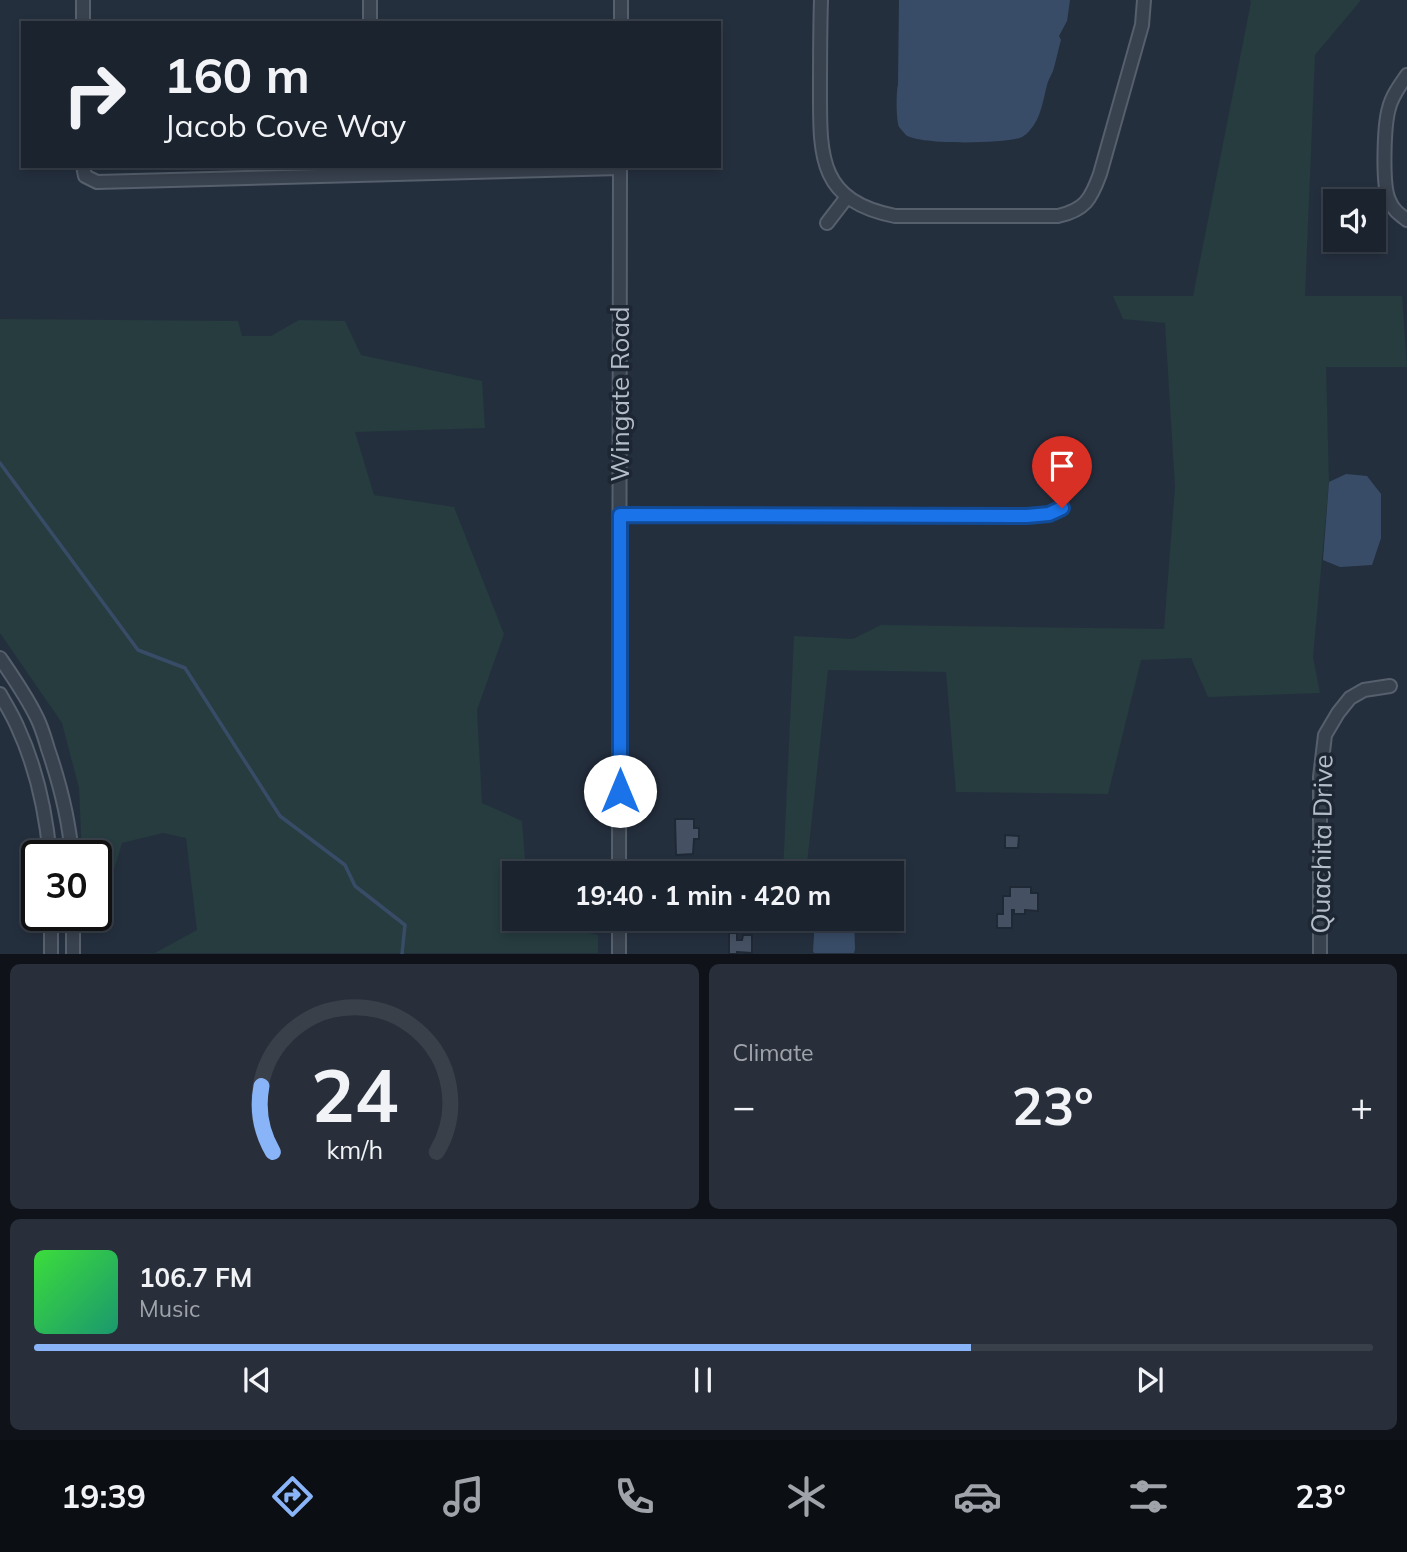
<!DOCTYPE html>
<html lang="en">
<head>
<meta charset="utf-8">
<style>
	:root { --surface:#1b232e; --page:#282f3a; --text:#f1f3f6; --muted:#a0a4aa; --line:#39404a; --accent:#8ab4f8 }
	body { margin:0; font-family:Mulish,sans-serif; background:var(--page); color:var(--text); height:100vh; display:flex; flex-direction:column; font-size:26px; white-space:nowrap }
	* { box-sizing:border-box; margin:0 }
	p { font-size:23px; color:var(--muted) }
	.icon { flex:none; width:38px; height:38px; fill:none; stroke:currentColor; stroke-width:2; stroke-linecap:round; stroke-linejoin:round }
	.map { position:relative; height:954px; overflow:hidden }
	.drawer { display:flex; flex-direction:column; gap:10px; padding:10px; background:#0f1319; flex:1 }
	.drawer>* { flex:none }
	.top-card { position:absolute; left:21px; top:21px; width:700px; height:147px; border-radius:0px; box-shadow:0 4px 10px #0003,0 0 0 2px var(--line); background:#1b232e; color:var(--text); overflow:hidden }
	.buttons { position:absolute; left:1323px; top:189px; display:grid; gap:14px }
	.buttons a { display:grid; place-items:center; width:63px; height:63px; border-radius:0px; background:var(--surface); box-shadow:0 4px 10px #0003,0 0 0 2px var(--line); font-size:35px }
	.speed { position:absolute; left:21px; top:840px; display:flex; gap:14px; font-size:35px; font-weight:700; text-align:center }
	.speed>* { display:grid; place-content:center; width:91px; height:91px; border-radius:50%; background:var(--surface); box-shadow:0 4px 10px #0003,0 0 0 2px var(--line); line-height:1 }
	.speed .limit { border:4px solid #111; border-radius:10px; background:#fff; color:#111 }
	.pin { position:absolute; display:grid; place-items:center; width:60px; height:60px; color:#fff; margin:-72px -30px; border-radius:50% 50% 50% 0; rotate:-45deg; box-shadow:0 0 7px #0007 }
	.pin .icon { rotate:45deg }
	.me { position:absolute; width:77px; margin:-38px; rotate:0deg; stroke-linejoin:round; filter:drop-shadow(0 0 5px #0008) }
	.turn { display:flex; align-items:center; gap:24px; height:147px; padding:0 28px; font-size:32px }
	.turn .icon { width:91px; height:91px; stroke-width:2.5 }
	.turn b { display:block; font-size:49px; line-height:60px }
	.big { font-size:52px; font-weight:700; line-height:1.1 }
	.drawer .card { flex:1; display:flex; flex-direction:column; justify-content:center; gap:10px; min-width:0; padding:0 24px; border-radius:10px; background:var(--page) }
	.drawer .dial { align-items:center; gap:0 }
	.dial svg { height:182px; overflow:visible; fill:none; stroke:var(--line); stroke-width:7; stroke-linecap:round; text-anchor:middle }
	.dial text { fill:var(--text); stroke:none }
	.song { display:flex; align-items:center; gap:21px }
	.cover { width:84px; height:84px; border-radius:10px; background:linear-gradient(135deg,hsl(120 70% 55%),hsl(160 70% 35%)) }
	.played { height:7px; border-radius:4px; background:linear-gradient(90deg,var(--accent) 70%,var(--line) 70%) }
	.keys { display:flex; justify-content:space-around; direction:ltr }
	.heat { display:flex; justify-content:space-between; align-items:center; font-size:38px; direction:ltr }
	.drawer .tiles { flex:1; display:grid; gap:10px; grid-template-columns:1fr 1fr }
	.card:last-child { grid-column:span 2 }
	.trip { position:absolute; left:502px; top:861px; width:402px; height:70px; border-radius:0px; background:var(--surface); box-shadow:0 4px 10px #0003,0 0 0 2px var(--line); font-weight:700; line-height:70px; text-align:center }
	.dock { display:flex; height:112px; justify-content:space-around; align-items:center; background:#0b0e12; color:var(--muted) }
	.dock .icon { width:49px; height:49px }
	.dock .selected { color:var(--accent) }
	.dock b { font-size:32px; color:var(--text) }
	.map>svg:first-child { display:block }
</style>
</head>
<body>
<div class="map">
<svg width="1407" height="954" viewBox="0 0 1407 954">
	<rect width="100%" height="100%" fill="#242f3e"/>
	<!-- green -->
	<path fill="#263c3f" d="M1250 0H1361L1315 55 1305 296H1402L1407 367H1326L1329 482 1313 657 1320 693 1208 697 1191 658 1141 660 1108 794 956 792 946 672 828 670 806 873H783L794 636 853 639 881 625 1164 629 1175 487 1165 323 1123 319 1113 296H1193L1251 2Z
		M0 319 238 321 242 336H271L299 320 345 321 361 355 482 381 485 428 355 432 374 495 454 507 504 634 477 710 482 803 522 821 526 873H514V919H529L530 920 598 935V953H155L197 930 186 838 163 833 122 843 104 904 96 905V856H82L79 788 62 723 0 633Z"/>
	<!-- water -->
	<path fill="#394c67" d="M899 0H1070L1067 21 1059 36 1061 40C1058 50 1056 61 1053 71 1051 76 1048 80 1047 85 1043 100 1041 118 1030 130 1028 133 1025 135 1022 137 1007 144 918 145 906 135 905 134 900 128 899 127 896 120 896 92 898 85Z
		M1346 474 1367 476 1381 494V538L1372 565 1340 567 1323 560 1329 482Z
		M815 919H854L855 949 854 953H814L813 951Z"/>
	<g fill="none" stroke-linecap="round" stroke-linejoin="round">
		<!-- stream -->
		<path stroke="#394c67" stroke-width="3.5" d="M0 463 138 650 185 668 280 816 345 865 355 886 405 925 402 954"/>
	</g>
	<!-- building -->
	<path fill="#455162" stroke="#1f2835" stroke-width="2" d="M675 819H694V828H699V839H694L693 854 676 855Z
		M1005 835 1019 836 1018 848H1005Z
		M1010 887H1031V893H1038V911L1025 910V914H1014V910H1012V928H997V914H1003V896H1010Z
		M729 933H737V940H742L743 935H752V953L737 952V954H729Z"/>
	<g fill="none" stroke-linecap="round" stroke-linejoin="round">
		<!-- minor casing -->
		<g stroke="#565f6c" stroke-width="16">
			<path id="minor" d="M370 0V23
				M821 0C820 31 820 62 820 93 820 157 819 201 895 216H1058C1085 210 1091 199 1100 174L1142 25 1144 0
				M83 23V0
				M621 23V0
				M1407 75C1400 85 1392 96 1389 108 1384 125 1382 185 1389 200 1393 210 1399 214 1407 220
				M83 166 85 176 97 182 620 168
				M827 223 847 197
				M620 515 1027 516 1049 514 1062 508
				M0 658C13 677 27 697 37 718 42 728 45 739 48 749 60 784 69 819 72 856
				M0 694C6 705 13 716 18 728 36 767 46 813 50 856
				M619 873 620 166
				M51 915V954
				M73 915V954
				M619 954V919
				M1320 954V777L1325 735 1338 713 1350 698 1364 690 1390 686"/>
		</g>
		<!-- minor -->
		<use href="#minor" stroke="#38414e" stroke-width="12"/>
	</g>
	<g fill="none" stroke-linecap="round" stroke-linejoin="round">
		<!-- route casing -->
		<g stroke="#114b97" stroke-width="18">
			<path id="route" d="M620 791V515L1027 516 1049 514 1062 508"/>
		</g>
		<!-- route -->
		<use href="#route" stroke="#1a73e8" stroke-width="12"/>
	</g>
	<g text-anchor="middle" stroke-width="7" stroke-linejoin="round" paint-order="stroke">
		<!-- street labels -->
		<g font-size="26" fill="#b4bcc9" stroke="#1d2633">
			<text transform="translate(620 394) rotate(-90)" y="9">Wingate Road</text>
			<text transform="translate(1322 844) rotate(-89)" y="9">Quachita Drive</text>
		</g>
	</g>
</svg>
<div class="buttons">
<a><svg class="icon" aria-label="sound" viewBox="0 0 24 24"><path d="M4 9h4l5-4v14l-5-4H4zM17 9q2 3 0 6"/></svg></a>
</div>
<div class="speed"><div class="limit">30</div></div>
<div class="pin" style="left:1062px;top:508px;background:#d93025"><svg class="icon" aria-label="arrive" viewBox="0 0 24 24"><path d="M6 21V4h12l-3 4 3 4H6"/></svg></div>
<svg class="me" style="left:620px;top:791px" viewBox="-20 -20 40 40"><circle r="19" fill="#fff"/><path d="M0-13L10 11 0 6-10 11z" fill="#1a73e8"/></svg>
<div class="trip">19:40 · 1 min · 420 m</div>
<div class="top-card">
<div class="turn"><svg class="icon" aria-label="right" viewBox="0 0 24 24"><path d="M7 20v-9h11M14 6l5 5-5 5"/></svg><div><b>160 m</b>Jacob Cove Way</div></div>
</div>
</div>
<section class="drawer">
<div class="tiles">
<div class="card dial"><svg viewBox="0 0 100 80">
<path d="M14 69A42 42 0 1 1 86 69"/>
<path d="M14 69A42 42 0 0 1 9 40" stroke="#8ab4f8"/>
<text x="50" y="56" font-size="32" font-weight="700">24</text>
<text x="50" y="72" font-size="11">km/h</text>
</svg></div>
<div class="card"><p>Climate</p>
<div class="heat"><a>−</a><b class="big">23°</b><a>+</a></div>
</div>
<div class="card">
<div class="song"><i class="cover"></i><div><b>106.7 FM</b><p>Music</p></div></div>
<div class="played"></div>
<div class="keys"><svg class="icon" aria-label="previous" viewBox="0 0 24 24"><path d="M18 5L8 12l10 7zM5 5v14"/></svg><svg class="icon" aria-label="pause" viewBox="0 0 24 24"><path d="M8 5v14M16 5v14"/></svg><svg class="icon" aria-label="next" viewBox="0 0 24 24"><path d="M6 5l10 7-10 7zM19 5v14"/></svg></div>
</div>
</div>
</section>
<nav class="dock">
<b>19:39</b>
<svg class="icon selected" aria-label="directions" viewBox="0 0 24 24"><path d="M12 3l9 9-9 9-9-9zM9 14v-3h6M13 9l2 2-2 2"/></svg>
<svg class="icon" aria-label="music" viewBox="0 0 24 24"><path d="M9 18V5l10-2v13"/><circle cx="6" cy="18" r="3"/><circle cx="16" cy="16" r="3"/></svg>
<svg class="icon" aria-label="phone" viewBox="0 0 24 24"><path d="M5 4h4l2 5-3 2q2 4 5 5l2-3 5 2v4C11 20 4 13 5 4z"/></svg>
<svg class="icon" aria-label="climate" viewBox="0 0 24 24"><path d="M12 3v18M4 7l16 10M4 17L20 7"/></svg>
<svg class="icon" aria-label="car" viewBox="0 0 24 24"><path d="M5 17H2v-5l4-1 3-4h7l3 4 3 1v5h-3M9 17h6M6 11h13"/><circle cx="7" cy="17" r="2"/><circle cx="17" cy="17" r="2"/></svg>
<svg class="icon" aria-label="filters" viewBox="0 0 24 24"><path d="M4 7h16M4 17h16"/><circle cx="9" cy="7" r="2"/><circle cx="15" cy="17" r="2"/></svg>
<b>23°</b>
</nav>
</body>
</html>
